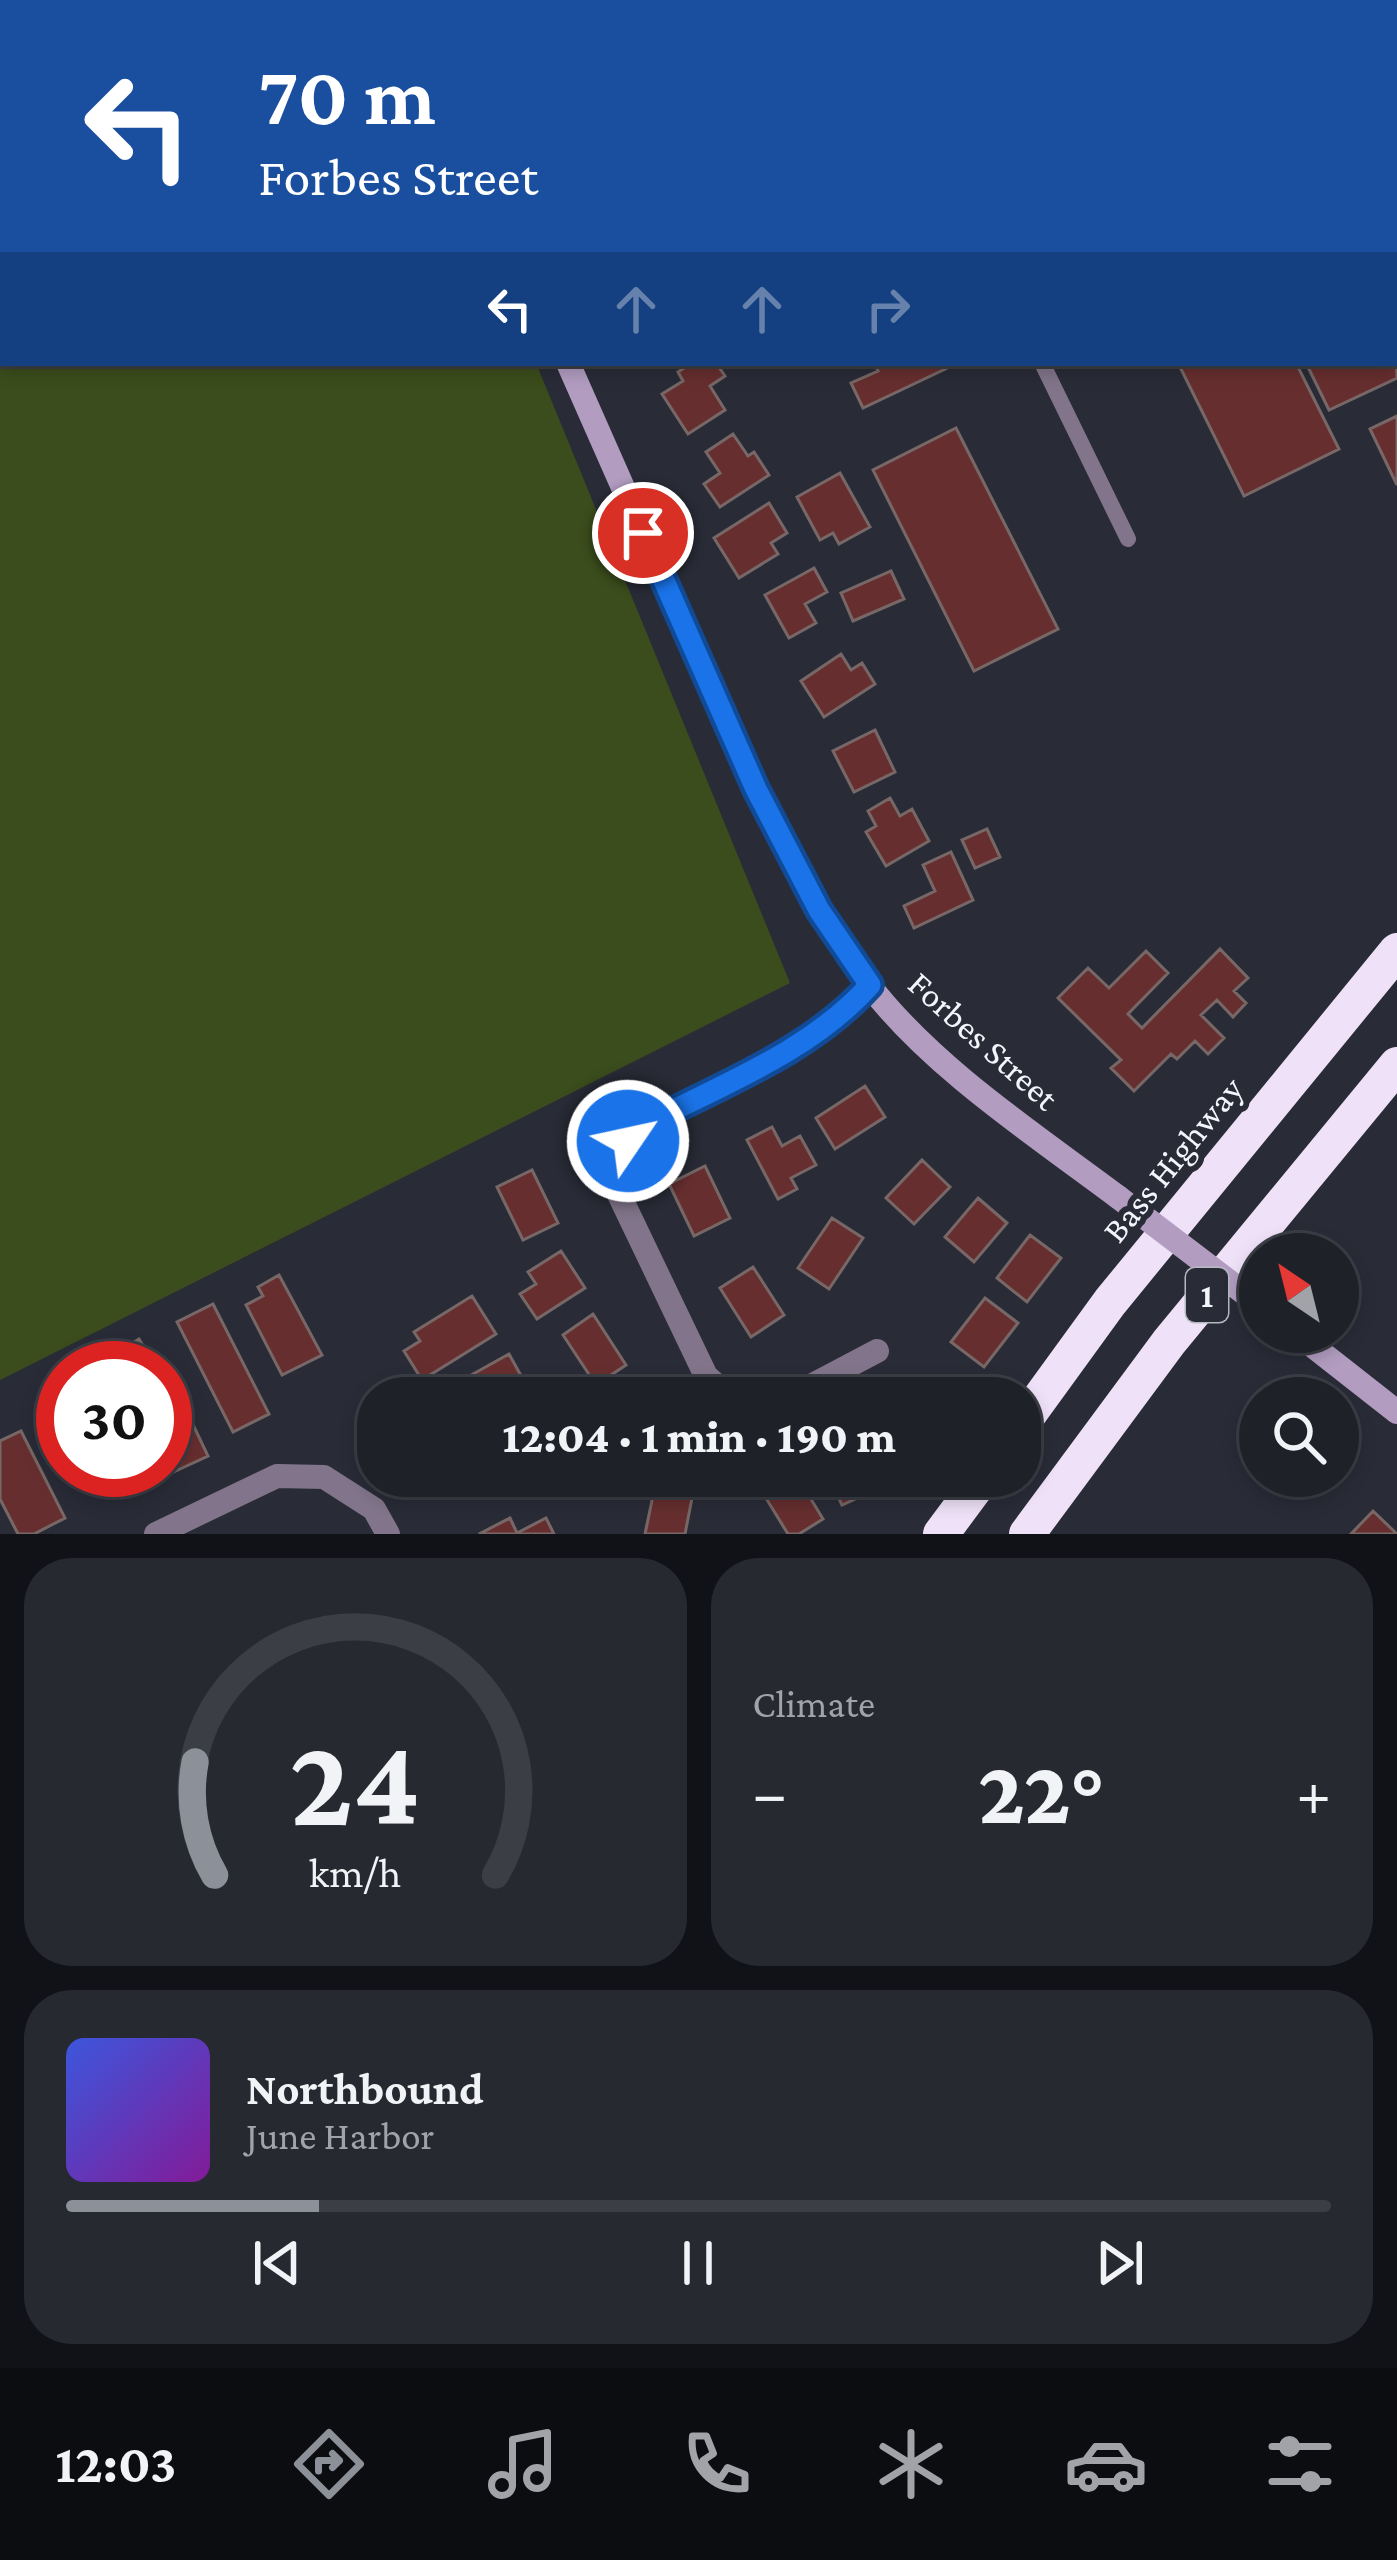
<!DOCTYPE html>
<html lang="en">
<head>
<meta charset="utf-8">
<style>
	:root { --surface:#1f2129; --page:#272931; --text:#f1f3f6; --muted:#a1a3a8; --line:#3c3e46; --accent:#8c9099 }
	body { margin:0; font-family:"Crimson Pro",serif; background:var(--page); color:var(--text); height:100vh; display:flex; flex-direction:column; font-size:45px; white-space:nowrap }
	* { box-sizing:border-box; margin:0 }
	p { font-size:39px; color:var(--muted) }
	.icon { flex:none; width:66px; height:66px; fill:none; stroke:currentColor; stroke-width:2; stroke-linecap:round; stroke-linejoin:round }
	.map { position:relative; height:1534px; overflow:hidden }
	.panel { display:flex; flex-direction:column; gap:24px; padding:24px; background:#111217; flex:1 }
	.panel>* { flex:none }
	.banner { position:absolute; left:0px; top:0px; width:1398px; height:366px; box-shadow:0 6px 18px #0003,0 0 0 3px var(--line); background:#1a4fa0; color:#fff; overflow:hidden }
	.needle { width:78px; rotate:325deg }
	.buttons { position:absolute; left:1239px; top:1233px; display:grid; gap:24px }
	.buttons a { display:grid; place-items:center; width:120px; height:120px; border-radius:50%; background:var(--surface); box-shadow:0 6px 18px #0003,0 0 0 3px var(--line); font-size:60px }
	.speed { position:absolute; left:36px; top:1341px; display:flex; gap:24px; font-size:60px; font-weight:700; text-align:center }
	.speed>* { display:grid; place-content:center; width:156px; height:156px; border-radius:50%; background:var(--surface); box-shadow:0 6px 18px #0003,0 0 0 3px var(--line); line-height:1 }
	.speed .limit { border:18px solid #d22; background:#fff; color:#111 }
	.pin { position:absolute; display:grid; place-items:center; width:102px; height:102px; color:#fff; margin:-51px; border:6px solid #fff; border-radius:50%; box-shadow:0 3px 12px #0007 }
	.me { position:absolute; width:132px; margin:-66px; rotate:56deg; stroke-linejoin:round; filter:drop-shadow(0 0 9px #0008) }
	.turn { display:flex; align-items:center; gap:42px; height:252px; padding:0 60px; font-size:54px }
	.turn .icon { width:156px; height:156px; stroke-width:2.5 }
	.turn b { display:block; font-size:84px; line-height:102px }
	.lanes { display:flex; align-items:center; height:114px; padding:0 60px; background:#0003; justify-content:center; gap:60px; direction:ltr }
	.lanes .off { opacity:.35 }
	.big { font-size:90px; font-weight:800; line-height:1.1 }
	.panel .card { flex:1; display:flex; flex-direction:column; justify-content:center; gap:18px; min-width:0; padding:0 42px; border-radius:48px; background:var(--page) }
	.panel .dial { align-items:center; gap:0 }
	.dial svg { height:312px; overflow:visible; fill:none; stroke:var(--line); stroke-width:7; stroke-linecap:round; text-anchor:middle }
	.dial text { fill:var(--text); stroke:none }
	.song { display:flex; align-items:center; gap:36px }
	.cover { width:144px; height:144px; border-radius:18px; background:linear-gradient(135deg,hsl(230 70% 55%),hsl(290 70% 35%)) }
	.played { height:12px; border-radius:6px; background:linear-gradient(90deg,var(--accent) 20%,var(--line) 20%) }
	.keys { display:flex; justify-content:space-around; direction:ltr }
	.heat { display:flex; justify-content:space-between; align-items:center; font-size:66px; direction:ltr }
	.panel .tiles { flex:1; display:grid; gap:24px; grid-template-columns:1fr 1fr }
	.card:last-child { grid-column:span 2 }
	.trip { position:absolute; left:357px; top:1377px; width:684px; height:120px; border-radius:48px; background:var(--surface); box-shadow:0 6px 18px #0003,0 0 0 3px var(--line); font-weight:800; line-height:120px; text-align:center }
	.tabs { display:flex; height:192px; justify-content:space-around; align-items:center; background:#0c0d10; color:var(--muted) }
	.tabs .icon { width:84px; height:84px }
	.tabs .current { color:var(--accent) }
	.tabs b { font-size:54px; color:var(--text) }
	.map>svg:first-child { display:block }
</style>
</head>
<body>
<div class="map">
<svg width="1397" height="1534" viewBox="0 0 1397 1534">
	<rect width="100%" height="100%" fill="#292c37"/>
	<!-- green -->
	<path fill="#3b4d1c" d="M87 0H348L349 3H81Z
		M3 45V363H536L790 983 0 1380V47Z"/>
	<!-- building -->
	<path fill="#672e2f" stroke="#776867" stroke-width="3" d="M486 0H577L579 3H480Z
		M812 0H864L859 3H814Z
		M902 0H954L956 3H904Z
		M1274 0H1326L1327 3H1275Z
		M1395 318 1397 378 1329 410 1306 363H1395Z
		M692 363H716L725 376 710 386 725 410 688 434 662 394 683 381 678 372Z
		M874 363H958L863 408 851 383 878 371Z
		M1178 363H1296L1339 449 1244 496Z
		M1397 416V485L1370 429Z
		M956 428 1058 629 974 671 873 470Z
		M733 434 748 456 754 452 769 475 720 507 704 484 720 473 706 452Z
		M840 473 870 527 839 544 833 533 820 540 797 497Z
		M769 503 787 533 771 543 778 554 739 578 714 538Z
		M814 568 827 592 805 604 816 623 789 638 765 595Z
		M891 571 904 599 853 621 841 593Z
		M841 654 851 670 862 663 875 684 824 717 801 681Z
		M875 730 895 772 854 792 833 751Z
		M890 798 900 816 912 809 929 841 886 866 866 832 876 826 868 811Z
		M987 829 1000 857 975 868 962 840Z
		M951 852 973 900 914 928 904 906 935 891 923 865Z
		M1220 949 1248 978 1234 991 1246 1003 1233 1017 1217 1000 1201 1015 1224 1038 1208 1054 1195 1041 1177 1059 1171 1054 1134 1091 1111 1068 1121 1060 1058 998 1088 968 1109 988 1146 951 1168 973 1128 1014 1142 1028Z
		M865 1086 885 1117 835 1149 816 1118Z
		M772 1127 782 1146 800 1136 816 1165 791 1178 797 1189 778 1199 747 1140Z
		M922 1160 950 1187 914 1224 886 1198Z
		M705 1166 730 1218 694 1236 669 1184Z
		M532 1170 558 1223 523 1240 497 1187Z
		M978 1198 1007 1223 974 1262 945 1237Z
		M832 1218 863 1238 829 1289 798 1268Z
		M1030 1235 1061 1258 1027 1302 997 1278Z
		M561 1251 585 1288 537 1319 520 1294 536 1284 528 1272Z
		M753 1267 784 1315 751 1337 720 1288Z
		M279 1275 322 1355 282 1375 246 1305 263 1296 258 1287Z
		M472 1296 496 1334 422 1380 404 1351 420 1341 414 1332Z
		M985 1298 1018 1323 984 1367 951 1342Z
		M213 1304 269 1414 233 1432 177 1322Z
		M593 1314 626 1365 596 1385 563 1335Z
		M139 1339 157 1368H107L103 1361Z
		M509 1354 530 1392 519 1398H430Z
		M187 1412 208 1456 169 1474 165 1465V1422Z
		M21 1431 65 1518 34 1534H18L0 1499V1441Z
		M100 1470H150L151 1472 117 1495Z
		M794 1476H797L823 1519 799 1534H788L764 1495Z
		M828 1476H870L877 1489 842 1505Z
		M655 1486 693 1493 685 1534H645Z
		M1373 1511 1397 1534H1351Z
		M510 1518 517 1533 546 1518 554 1534H479Z"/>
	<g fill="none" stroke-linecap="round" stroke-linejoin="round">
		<!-- lane -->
		<path stroke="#82758b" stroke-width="16" d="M1042 363 1128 539"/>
		<!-- street -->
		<path stroke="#82758b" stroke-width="24" d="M1373 0 1374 3
			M1094 3 1100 0
			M1395 46 1397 50
			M737 1398 726 1394 706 1376 615 1186C617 1158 625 1144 646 1124 723 1084 811 1051 870 985
			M788 1398 877 1351
			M156 1534 277 1476 324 1477 374 1509 388 1534"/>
		<!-- secondary -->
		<path stroke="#b29dc1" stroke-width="24" d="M396 0 398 3
			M568 363C615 469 661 574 708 680 753 784 799 894 869 985 933 1068 1034 1134 1118 1197
			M1295 1332 1397 1412"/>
		<!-- highway -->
		<path stroke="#efe2f8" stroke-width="36" d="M1020 1426 1110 1302 1397 951
			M941 1534 984 1476
			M1027 1534 1169 1342 1397 1065"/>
		<!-- secondary-bridge -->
		<path stroke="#b29dc1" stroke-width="24" d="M1118 1197 1260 1305"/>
	</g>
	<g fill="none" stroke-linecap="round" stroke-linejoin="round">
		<!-- route casing -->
		<g stroke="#114b97" stroke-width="30">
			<path id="route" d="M628 1141 646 1124C723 1084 811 1051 870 985L819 910 756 789 643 533"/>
		</g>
		<!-- route -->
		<use href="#route" stroke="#1a73e8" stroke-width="21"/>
	</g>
	<g text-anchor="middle" stroke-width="12" stroke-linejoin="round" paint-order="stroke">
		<!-- shield labels -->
		<rect fill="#292c37" stroke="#b6b9c1" stroke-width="3" x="1186" y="1268" width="42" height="54" rx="9"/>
		<g font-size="33" font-weight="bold" fill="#f3f5fc">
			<text x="1207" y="1307">1</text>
		</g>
		<!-- street labels -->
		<g font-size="36" fill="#f3f5fc" stroke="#292c37">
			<text transform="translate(984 1040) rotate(42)" y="13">Forbes Street</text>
			<text transform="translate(1172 1159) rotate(-51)" y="13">Bass Highway</text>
		</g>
	</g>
</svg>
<div class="buttons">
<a><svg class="needle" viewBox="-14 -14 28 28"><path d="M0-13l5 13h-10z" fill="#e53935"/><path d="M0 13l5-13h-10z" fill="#a1a3a8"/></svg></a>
<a><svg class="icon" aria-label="search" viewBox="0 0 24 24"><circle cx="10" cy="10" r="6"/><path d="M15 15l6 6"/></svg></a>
</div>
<div class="speed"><div class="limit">30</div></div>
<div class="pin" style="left:643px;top:533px;background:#d93025"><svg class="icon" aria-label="arrive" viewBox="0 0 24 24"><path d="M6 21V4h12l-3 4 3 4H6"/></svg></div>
<svg class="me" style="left:628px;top:1141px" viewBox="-20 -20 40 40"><circle r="17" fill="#1a73e8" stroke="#fff" stroke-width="3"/><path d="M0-11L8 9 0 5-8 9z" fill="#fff"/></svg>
<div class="trip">12:04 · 1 min · 190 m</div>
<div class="banner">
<div class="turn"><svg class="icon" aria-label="left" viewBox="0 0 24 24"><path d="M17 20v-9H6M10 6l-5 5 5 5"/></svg><div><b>70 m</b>Forbes Street</div></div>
<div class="lanes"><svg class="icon" aria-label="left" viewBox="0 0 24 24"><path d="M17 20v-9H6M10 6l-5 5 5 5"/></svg><svg class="icon off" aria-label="ahead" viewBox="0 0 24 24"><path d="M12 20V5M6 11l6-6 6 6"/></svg><svg class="icon off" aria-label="ahead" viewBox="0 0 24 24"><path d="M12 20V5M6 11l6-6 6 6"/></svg><svg class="icon off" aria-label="right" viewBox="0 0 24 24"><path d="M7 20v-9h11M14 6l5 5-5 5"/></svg></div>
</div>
</div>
<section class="panel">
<div class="tiles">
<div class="card dial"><svg viewBox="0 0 100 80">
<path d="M14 69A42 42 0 1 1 86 69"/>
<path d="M14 69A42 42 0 0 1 9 40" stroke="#8c9099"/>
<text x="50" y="56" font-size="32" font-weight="700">24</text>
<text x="50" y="72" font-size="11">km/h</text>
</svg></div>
<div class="card"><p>Climate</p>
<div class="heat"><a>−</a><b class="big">22°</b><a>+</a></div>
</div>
<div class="card">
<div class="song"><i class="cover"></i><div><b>Northbound</b><p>June Harbor</p></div></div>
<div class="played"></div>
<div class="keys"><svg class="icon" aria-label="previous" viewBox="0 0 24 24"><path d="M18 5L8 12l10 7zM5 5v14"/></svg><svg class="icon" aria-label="pause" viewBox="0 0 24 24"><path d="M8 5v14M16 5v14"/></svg><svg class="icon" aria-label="next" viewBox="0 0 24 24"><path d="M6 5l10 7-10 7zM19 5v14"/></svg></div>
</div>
</div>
</section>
<nav class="tabs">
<b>12:03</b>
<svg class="icon current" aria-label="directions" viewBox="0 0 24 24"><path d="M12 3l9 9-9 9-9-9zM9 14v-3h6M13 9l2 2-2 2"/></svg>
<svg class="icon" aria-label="music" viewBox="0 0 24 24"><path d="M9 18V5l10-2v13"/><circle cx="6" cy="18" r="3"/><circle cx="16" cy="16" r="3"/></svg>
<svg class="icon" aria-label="phone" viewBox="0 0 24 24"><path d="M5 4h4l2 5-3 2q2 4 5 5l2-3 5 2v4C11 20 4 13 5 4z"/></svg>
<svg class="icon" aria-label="climate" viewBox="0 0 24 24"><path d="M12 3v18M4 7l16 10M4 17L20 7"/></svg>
<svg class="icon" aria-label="car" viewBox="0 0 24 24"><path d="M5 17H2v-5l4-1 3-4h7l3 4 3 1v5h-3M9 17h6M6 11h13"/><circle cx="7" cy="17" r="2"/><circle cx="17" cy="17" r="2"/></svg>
<svg class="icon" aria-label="filters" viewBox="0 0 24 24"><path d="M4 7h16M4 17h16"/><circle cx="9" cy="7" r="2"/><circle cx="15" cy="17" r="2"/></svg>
</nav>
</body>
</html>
